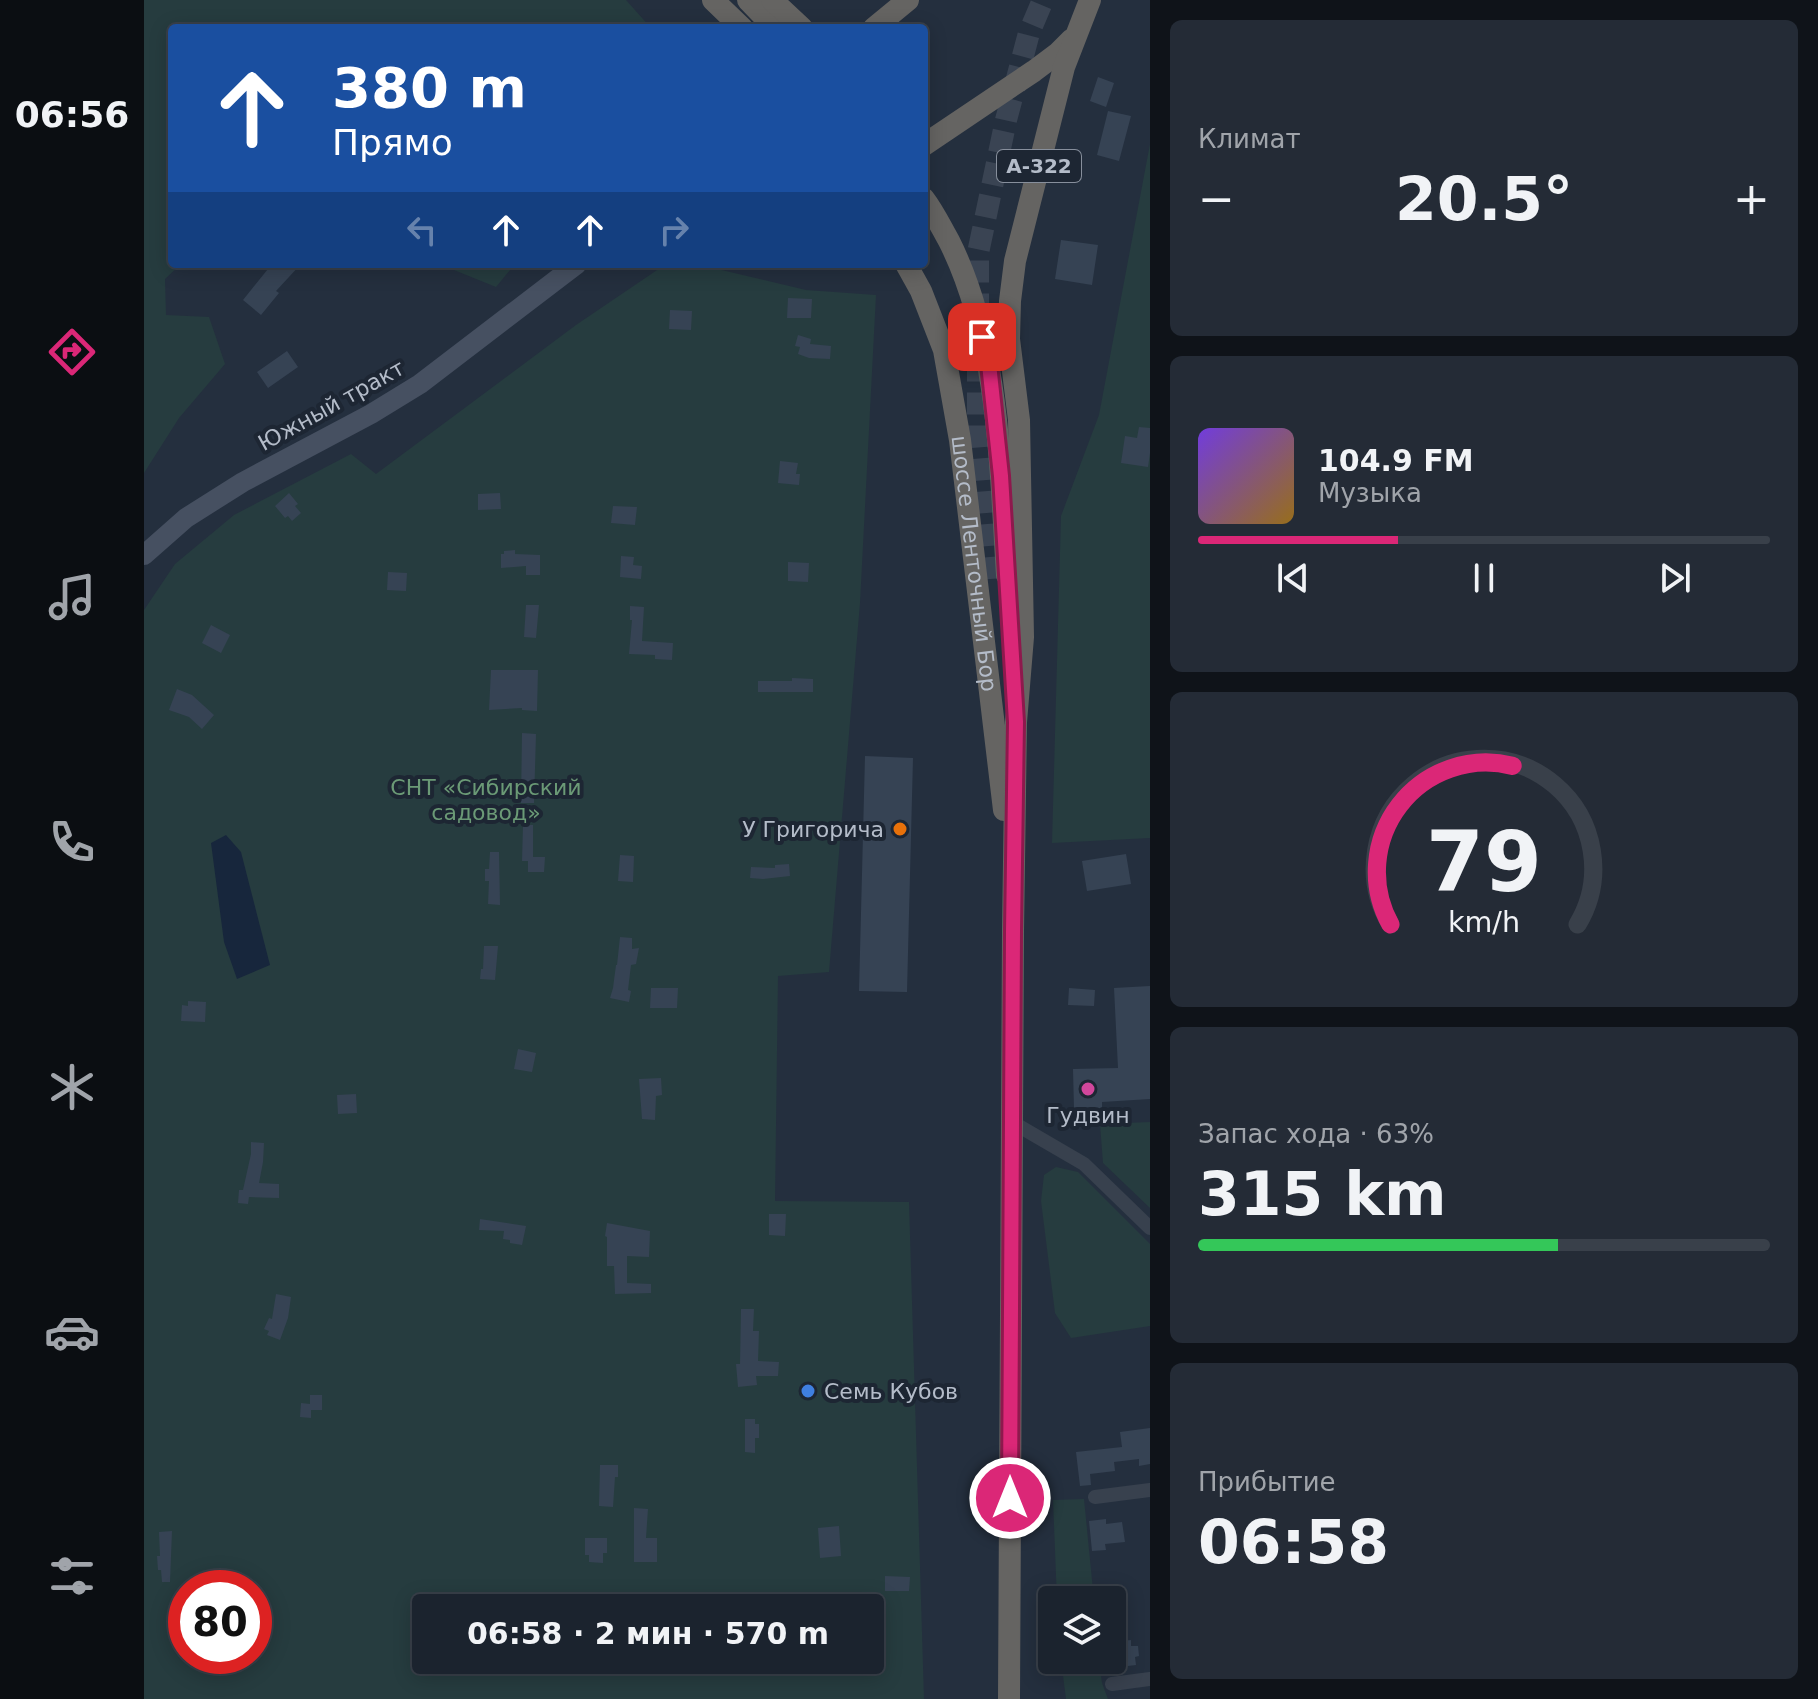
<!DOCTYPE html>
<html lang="ru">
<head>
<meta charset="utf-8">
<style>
	:root { --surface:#1b232e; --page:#242b36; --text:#f1f3f6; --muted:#a0a4aa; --line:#39404a; --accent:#db2777 }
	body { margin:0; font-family:"DejaVu Sans",sans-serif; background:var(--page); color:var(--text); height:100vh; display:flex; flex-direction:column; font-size:30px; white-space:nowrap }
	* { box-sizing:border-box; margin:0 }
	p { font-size:26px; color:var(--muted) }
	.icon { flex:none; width:44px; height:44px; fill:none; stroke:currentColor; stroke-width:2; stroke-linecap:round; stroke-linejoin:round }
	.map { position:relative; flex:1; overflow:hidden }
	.drawer { display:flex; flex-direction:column; gap:20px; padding:20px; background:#0f1319; width:668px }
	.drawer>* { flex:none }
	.banner { position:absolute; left:24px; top:24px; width:760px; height:244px; border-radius:8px; box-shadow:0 4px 20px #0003,0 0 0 2px var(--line); background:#1a4fa0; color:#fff; overflow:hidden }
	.fabs { position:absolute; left:894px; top:1586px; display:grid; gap:16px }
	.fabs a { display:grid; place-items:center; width:88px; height:88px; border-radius:8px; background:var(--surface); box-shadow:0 4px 20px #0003,0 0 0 2px var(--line); font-size:40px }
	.speed { position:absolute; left:24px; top:1570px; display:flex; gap:16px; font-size:40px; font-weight:700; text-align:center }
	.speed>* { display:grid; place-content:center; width:104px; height:104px; border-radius:50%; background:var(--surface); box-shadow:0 4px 20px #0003,0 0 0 2px var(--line); line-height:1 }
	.speed .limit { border:12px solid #d22; background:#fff; color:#111 }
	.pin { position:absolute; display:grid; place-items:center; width:68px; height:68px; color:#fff; margin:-34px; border-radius:16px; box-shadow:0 4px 12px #0006 }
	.me { position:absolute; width:88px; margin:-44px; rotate:0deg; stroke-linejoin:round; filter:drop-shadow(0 0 6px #0008) }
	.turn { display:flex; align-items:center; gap:28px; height:168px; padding:0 32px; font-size:36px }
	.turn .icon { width:104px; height:104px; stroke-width:2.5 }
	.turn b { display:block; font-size:56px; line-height:68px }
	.lanes { display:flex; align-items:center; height:76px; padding:0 32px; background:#0003; justify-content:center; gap:40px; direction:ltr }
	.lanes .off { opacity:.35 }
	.big { font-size:60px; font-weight:700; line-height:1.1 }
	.drawer .card { flex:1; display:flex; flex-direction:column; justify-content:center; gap:12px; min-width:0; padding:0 28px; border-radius:12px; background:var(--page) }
	.drawer .dial { align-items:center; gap:0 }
	.dial svg { height:208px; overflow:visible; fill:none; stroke:var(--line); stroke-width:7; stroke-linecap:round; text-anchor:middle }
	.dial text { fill:var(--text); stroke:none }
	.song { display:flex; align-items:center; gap:24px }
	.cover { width:96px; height:96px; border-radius:12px; background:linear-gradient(135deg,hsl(260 70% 55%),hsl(40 70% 35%)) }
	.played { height:8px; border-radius:4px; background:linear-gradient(90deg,var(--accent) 35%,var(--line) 35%) }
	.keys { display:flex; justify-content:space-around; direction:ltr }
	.heat { display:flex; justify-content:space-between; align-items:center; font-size:44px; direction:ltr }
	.charge { height:12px; border-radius:6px; background:linear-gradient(90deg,#34c759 63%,var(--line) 0) }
	.trip { position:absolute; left:268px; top:1594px; width:472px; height:80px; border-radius:8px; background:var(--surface); box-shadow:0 4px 20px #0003,0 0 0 2px var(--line); font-weight:700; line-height:80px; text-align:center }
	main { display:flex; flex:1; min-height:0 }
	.menu { display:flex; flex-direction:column; width:144px; justify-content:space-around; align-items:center; background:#0b0e12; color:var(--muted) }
	.menu .icon { width:56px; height:56px }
	.menu .active { color:var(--accent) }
	.menu b { font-size:36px; color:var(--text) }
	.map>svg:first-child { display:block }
</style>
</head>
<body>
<main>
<nav class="menu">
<b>06:56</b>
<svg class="icon active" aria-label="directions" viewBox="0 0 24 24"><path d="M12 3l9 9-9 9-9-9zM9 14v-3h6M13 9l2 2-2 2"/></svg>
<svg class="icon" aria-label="music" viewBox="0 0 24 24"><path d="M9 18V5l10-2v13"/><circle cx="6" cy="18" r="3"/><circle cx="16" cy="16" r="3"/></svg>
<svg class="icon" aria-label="phone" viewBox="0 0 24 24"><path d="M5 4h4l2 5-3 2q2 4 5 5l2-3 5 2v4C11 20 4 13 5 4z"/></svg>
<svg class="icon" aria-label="climate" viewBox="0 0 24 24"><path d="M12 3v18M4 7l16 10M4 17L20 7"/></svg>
<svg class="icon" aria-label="car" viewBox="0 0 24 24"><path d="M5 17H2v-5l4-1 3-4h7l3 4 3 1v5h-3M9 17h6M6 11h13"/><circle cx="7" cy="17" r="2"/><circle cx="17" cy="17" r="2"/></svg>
<svg class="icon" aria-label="filters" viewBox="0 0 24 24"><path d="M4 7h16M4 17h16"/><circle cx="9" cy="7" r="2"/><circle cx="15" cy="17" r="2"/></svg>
</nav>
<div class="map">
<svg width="1006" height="1699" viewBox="0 0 1006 1699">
	<rect width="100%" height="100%" fill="#242f3e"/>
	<!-- green -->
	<path fill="#263c3f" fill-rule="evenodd" d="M0 0H482L507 28H28V264H37L21 279 22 315 65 317 81 364 35 418 0 473Z
		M1006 144V838L908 843 917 516 955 415Z
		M305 264H371L352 287 305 268Z
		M522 264H552L662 290 732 295 716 603 685 972 634 976 631 1201 765 1202 780 1699H0V610L31 564 90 515 207 454 232 474 432 325ZM42 1588H110V1656H42ZM282 1608H726V1660H282Z
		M1006 1122V1208L959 1163 956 1124Z
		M912 1167 934 1172 1006 1244V1326L927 1338 911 1313 897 1201 900 1175Z
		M940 1499 950 1600H913L909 1500Z
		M917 1660H955L958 1683 964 1699H922Z"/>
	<!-- water -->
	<path fill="#17263c" d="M82 835 97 852 126 965 93 979 80 942 67 843Z"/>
	<!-- building -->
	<path fill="#364354" d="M954 77 970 83 962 107 946 101Z
		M964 111 987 116 975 161 953 155Z
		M917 240 954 245 948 285 911 279Z
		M128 264H157L132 291 135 293 117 315 99 300Z
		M644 298 668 299 667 318H643Z
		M526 310 548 311 547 330 525 329Z
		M654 335 667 339 666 344 687 346 686 359 665 358 654 354 656 347 651 346Z
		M143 351 154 367 124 388 113 372Z
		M995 427 1006 428V453L1004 467 977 463 981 436 993 438Z
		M636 461 654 463 652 474H656L655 485 634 483Z
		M145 493 154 504 151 506 157 513 148 521 144 516 141 518 131 506Z
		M356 493 357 509 334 510V494Z
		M469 506 493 507 491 525 467 523Z
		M371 550V554L396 555V575H382V566L357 568V554H360V551Z
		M477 556 490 557 489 565 498 566 497 579 476 577Z
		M644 562 665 563 664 582 644 581Z
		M244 572 263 573 262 591 243 590Z
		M382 605H395L392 638 380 637Z
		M486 606 500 607 498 641 529 643 528 660 511 659V655L485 654 488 620H486Z
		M67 625 86 635 77 653 58 643Z
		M347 670H394L393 711 378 710V708L345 710Z
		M648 678 669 679V692H614V681H648Z
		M33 689 48 695 70 715 58 729 45 717 25 710Z
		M378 733 392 734 390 803H377Z
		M721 756 769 758 763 992 715 991Z
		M379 825H389V857H401L400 872H384V861H378Z
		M346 852H355L356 905 344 904 345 881H341V869H345Z
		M982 854 987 884 943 891 938 861Z
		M476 855 490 856 489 882 474 881Z
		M645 864 646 876 619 879 606 878 607 867 631 868V865Z
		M476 937 488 938V949L495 948 492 964 487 965 484 990 487 991 485 1002 466 998 469 988 472 965H473Z
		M340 946H354L351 980 336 979 337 969H339Z
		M1006 986V1099L958 1102V1109H930L929 1069 974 1068 970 988Z
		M507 988H534L533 1008H506Z
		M925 988 951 990 950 1006 924 1005Z
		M44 1001 62 1002 61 1022 37 1021 38 1005 44 1006Z
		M374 1049 392 1053 388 1072 370 1069Z
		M517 1078 518 1095 512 1096 511 1120 498 1119 495 1079Z
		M212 1094 213 1113 194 1114 193 1095Z
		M107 1142 120 1143 119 1162 115 1183 135 1184V1198L105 1197 104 1204 94 1203 95 1190H99L107 1154Z
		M625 1214H642L641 1236 625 1235Z
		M336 1219 382 1226 378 1245 366 1243V1240L359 1239 360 1231 335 1230Z
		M463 1223 506 1231 505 1257 483 1256V1283L507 1284V1293L471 1294 470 1266H463V1237L461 1236Z
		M132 1294 147 1297 144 1318 136 1340 123 1335 125 1331 120 1329 125 1318 128 1319Z
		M597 1309H610L609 1331H615L614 1361 635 1362 634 1376H612L613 1385 594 1387 592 1364H596Z
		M166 1395H178V1410H167V1418L156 1417 157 1403 166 1404Z
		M601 1419H611V1424H615V1438H611V1453L601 1452Z
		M1006 1428V1464L995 1466V1459L970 1462 971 1471 946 1474 947 1485 936 1486 932 1452 978 1447 976 1432Z
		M456 1465H474V1477H471L469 1507 455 1506Z
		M490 1508 504 1509 502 1538H513V1562H490Z
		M962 1519V1524L978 1522 981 1542 961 1544 962 1550 948 1551 945 1521Z
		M695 1526 697 1556 676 1558 674 1528Z
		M28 1531 26 1582H18L17 1570H14L13 1556H16L15 1532Z
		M441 1538H463V1553H459V1563L445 1562V1555H441Z
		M741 1576 766 1577 765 1591H741Z
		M110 1610 122 1611 117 1647 110 1646Z
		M987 1640V1646H994L995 1656 991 1657 992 1665 968 1668V1642Z"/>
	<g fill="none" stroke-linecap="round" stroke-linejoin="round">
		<!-- trunk-tunnel -->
		<path stroke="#3a4453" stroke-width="22" stroke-dasharray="22 11" stroke-linecap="butt" d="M846 579 834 426V253L862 120 885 33 899 0"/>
		<!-- minor -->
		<path stroke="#38414e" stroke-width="14" d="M868 1122 940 1164 1006 1228
			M951 1497 1006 1490
			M968 1684 1006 1679"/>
		<!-- secondary -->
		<path stroke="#465061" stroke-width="20" d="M0 555 42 518 99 482 227 414 276 384 433 264"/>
		<!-- trunk -->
		<g stroke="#656462" stroke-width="22">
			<path d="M569 0 598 28"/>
			<path d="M604 0 631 28"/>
			<path d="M628 0 658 28"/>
			<path d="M730 28 764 0"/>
			<path d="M780 145 890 71 914 53 927 40"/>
			<path d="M780 199C790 212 797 227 805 241 855 340 856 466 863 575"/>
			<path id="s1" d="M762 264 777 291 800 350 816 440 860 810"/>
			<path d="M865 1699 869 932 872 722 879 637 875 420 865 339 866 301 871 261 920 67 946 0"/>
		</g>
	</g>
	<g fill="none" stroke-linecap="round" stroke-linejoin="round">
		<!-- route casing -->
		<g stroke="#8e194d" stroke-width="20">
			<path id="route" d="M838 337 845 364 857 476 872 722 869 932 866 1498"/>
		</g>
		<!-- route -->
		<use href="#route" stroke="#db2777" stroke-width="14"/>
	</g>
	<!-- markers -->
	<circle fill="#e8710a" stroke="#1d2633" stroke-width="3" cx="756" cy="829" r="8"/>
	<circle fill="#d1479c" stroke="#1d2633" stroke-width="3" cx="944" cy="1089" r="8"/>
	<circle fill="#3f7fe0" stroke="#1d2633" stroke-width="3" cx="664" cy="1391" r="8"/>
	<g text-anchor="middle" stroke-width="8" stroke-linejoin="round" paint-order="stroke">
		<!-- shield labels -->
		<rect fill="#1d2633" stroke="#878f9c" stroke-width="2" x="853" y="150" width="84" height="32" rx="6"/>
		<g font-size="20" font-weight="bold" fill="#b4bcc9">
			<text x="895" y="173">А-322</text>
		</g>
		<!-- street labels -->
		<g font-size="22" fill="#b4bcc9" stroke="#1d2633">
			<text transform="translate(187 405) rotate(-29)" y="8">Южный тракт</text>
			<text dy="8" stroke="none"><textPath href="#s1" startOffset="310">шоссе Ленточный Бор</textPath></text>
		</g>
		<!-- park labels -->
		<g font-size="22" fill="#6b9a76" stroke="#1d2633">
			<text x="342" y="795">СНТ «Сибирский<tspan x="342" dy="25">садовод»</tspan></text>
		</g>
		<!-- poi labels -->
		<g font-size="22" fill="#b4bcc9" stroke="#1d2633" text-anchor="end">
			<text x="740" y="837">У Григорича</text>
			<text x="944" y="1123" text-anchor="middle">Гудвин</text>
			<text x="680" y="1399" text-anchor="start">Семь Кубов</text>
		</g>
	</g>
</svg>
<div class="fabs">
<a><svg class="icon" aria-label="layers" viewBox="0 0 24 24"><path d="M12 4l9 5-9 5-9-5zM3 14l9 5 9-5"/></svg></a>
</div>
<div class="speed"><div class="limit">80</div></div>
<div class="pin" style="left:838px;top:337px;background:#d93025"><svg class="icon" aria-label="arrive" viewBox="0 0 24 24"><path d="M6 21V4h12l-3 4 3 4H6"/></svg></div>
<svg class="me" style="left:866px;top:1498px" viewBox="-20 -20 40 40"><circle r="17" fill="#db2777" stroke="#fff" stroke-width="3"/><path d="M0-11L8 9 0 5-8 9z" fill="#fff"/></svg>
<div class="trip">06:58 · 2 мин · 570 m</div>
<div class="banner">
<div class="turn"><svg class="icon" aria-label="ahead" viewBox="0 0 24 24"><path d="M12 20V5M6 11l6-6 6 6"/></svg><div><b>380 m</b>Прямо</div></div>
<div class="lanes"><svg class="icon off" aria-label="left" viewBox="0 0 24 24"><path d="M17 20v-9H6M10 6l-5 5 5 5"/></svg><svg class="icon" aria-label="ahead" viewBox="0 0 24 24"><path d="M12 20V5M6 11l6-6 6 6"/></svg><svg class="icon" aria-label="ahead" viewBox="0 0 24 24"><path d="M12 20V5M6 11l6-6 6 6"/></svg><svg class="icon off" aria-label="right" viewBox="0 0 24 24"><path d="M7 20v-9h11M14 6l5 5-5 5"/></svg></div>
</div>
</div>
<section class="drawer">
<div class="card"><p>Климат</p>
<div class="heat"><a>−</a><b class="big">20.5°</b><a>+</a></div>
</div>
<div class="card">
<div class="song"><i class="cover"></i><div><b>104.9 FM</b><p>Музыка</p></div></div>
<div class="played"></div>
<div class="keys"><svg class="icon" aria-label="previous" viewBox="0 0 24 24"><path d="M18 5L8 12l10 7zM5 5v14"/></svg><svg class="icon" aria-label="pause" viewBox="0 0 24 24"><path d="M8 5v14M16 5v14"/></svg><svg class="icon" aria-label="next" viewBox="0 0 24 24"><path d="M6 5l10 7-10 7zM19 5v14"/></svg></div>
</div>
<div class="card dial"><svg viewBox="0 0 100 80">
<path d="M14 69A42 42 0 1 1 86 69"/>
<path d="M14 69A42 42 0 0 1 61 8" stroke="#db2777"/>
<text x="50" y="56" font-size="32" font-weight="700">79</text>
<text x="50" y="72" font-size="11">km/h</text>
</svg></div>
<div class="card"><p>Запас хода · 63%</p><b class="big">315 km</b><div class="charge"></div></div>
<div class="card"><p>Прибытие</p><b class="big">06:58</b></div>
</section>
</main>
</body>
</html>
